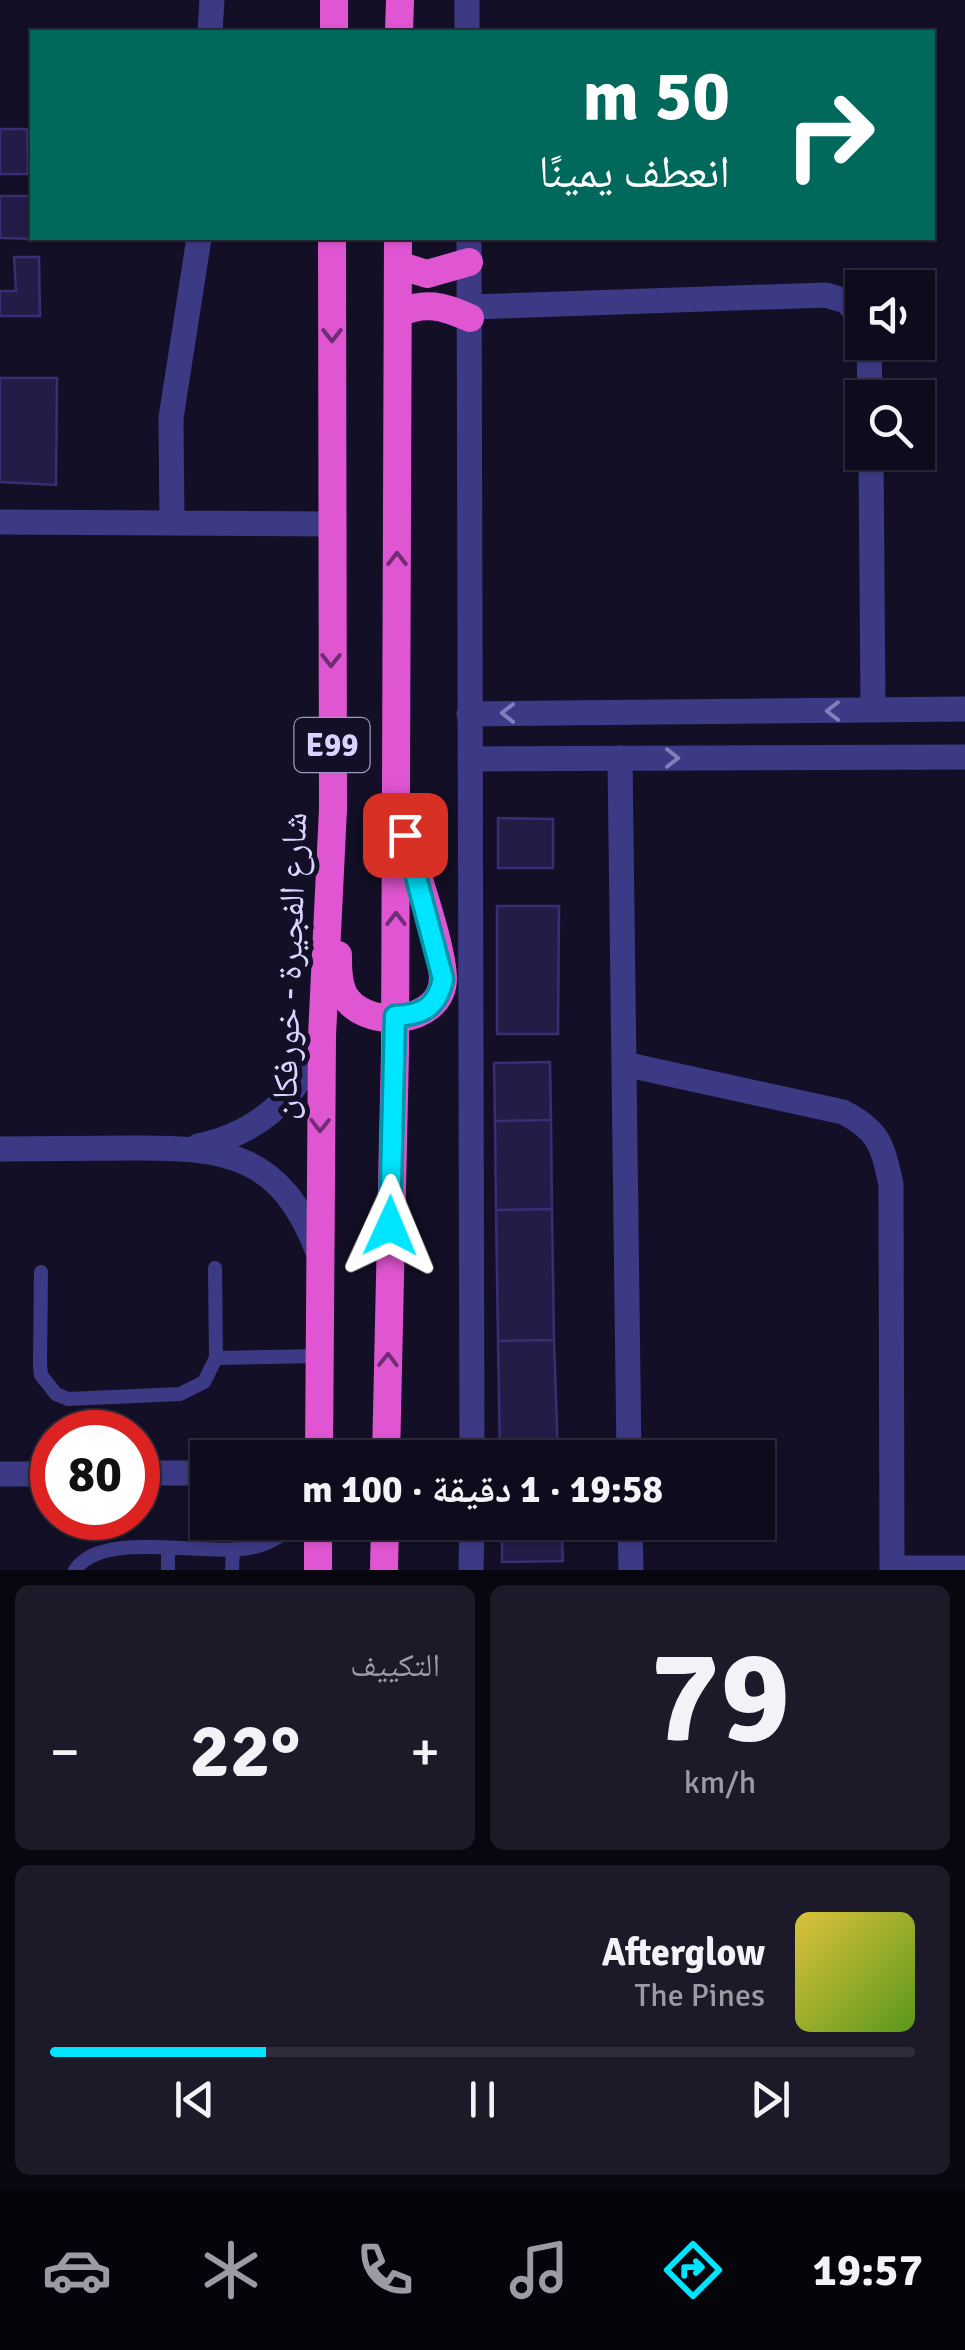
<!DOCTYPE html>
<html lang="ar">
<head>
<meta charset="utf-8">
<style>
	:root { --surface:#0e0b1c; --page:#1c1929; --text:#f1f3f6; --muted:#9b9ba3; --line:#2e2b3b; --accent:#00e5ff }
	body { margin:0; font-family:Signika,"Noto Naskh Arabic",sans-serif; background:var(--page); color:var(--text); direction:rtl; height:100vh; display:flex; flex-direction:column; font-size:38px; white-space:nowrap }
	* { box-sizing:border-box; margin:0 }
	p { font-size:32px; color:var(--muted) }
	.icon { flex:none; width:55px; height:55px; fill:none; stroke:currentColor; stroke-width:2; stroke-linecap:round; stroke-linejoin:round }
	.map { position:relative; height:1570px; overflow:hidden; direction:ltr }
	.sheet { display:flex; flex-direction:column; gap:15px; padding:15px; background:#08060f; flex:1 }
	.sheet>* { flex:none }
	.hud { position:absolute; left:30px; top:30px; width:905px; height:210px; border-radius:0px; box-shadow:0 2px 8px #0004,0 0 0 2px var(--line); direction:rtl; background:#00695c; color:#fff; overflow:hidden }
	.buttons { position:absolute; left:845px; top:270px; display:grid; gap:20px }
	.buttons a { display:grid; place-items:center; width:90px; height:90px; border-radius:0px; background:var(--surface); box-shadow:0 2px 8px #0004,0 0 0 2px var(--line); font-size:50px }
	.speed { position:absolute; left:30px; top:1410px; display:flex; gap:20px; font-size:50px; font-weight:700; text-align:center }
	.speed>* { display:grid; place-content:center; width:130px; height:130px; border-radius:50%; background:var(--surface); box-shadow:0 2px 8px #0004,0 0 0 2px var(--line); line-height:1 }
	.speed .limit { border:15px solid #d22; background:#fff; color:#111 }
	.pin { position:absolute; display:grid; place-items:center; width:85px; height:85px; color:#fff; margin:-42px; border-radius:20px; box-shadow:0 5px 15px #0006 }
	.me { position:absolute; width:110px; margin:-55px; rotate:1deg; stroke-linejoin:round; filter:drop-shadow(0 0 8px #0008) }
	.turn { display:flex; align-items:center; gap:35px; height:210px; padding:0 40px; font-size:45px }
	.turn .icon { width:130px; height:130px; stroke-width:2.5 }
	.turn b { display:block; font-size:70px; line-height:85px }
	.big { font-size:75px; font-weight:800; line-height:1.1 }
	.sheet .card { flex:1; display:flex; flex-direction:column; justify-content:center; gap:15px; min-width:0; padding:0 35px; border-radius:15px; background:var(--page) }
	.sheet .dial { align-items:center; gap:0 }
	.dial b { font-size:130px; line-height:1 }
	.song { display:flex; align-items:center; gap:30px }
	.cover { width:120px; height:120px; border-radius:15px; background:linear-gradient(135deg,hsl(50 70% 55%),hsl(90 70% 35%)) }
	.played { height:10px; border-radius:5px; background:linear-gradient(90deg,var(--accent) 25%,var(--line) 25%) }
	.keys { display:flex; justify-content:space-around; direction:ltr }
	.heat { display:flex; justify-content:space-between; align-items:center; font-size:55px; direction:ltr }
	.sheet .tiles { flex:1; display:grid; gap:15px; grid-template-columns:1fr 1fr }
	.card:last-child { grid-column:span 2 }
	.trip { position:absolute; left:190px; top:1440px; width:585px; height:100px; border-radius:0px; background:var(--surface); box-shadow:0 2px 8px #0004,0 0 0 2px var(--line); font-weight:800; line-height:100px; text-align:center; direction:rtl }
	.tab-bar { display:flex; height:160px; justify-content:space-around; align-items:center; background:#06040b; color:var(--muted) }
	.tab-bar .icon { width:70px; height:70px }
	.tab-bar .on { color:var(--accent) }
	.tab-bar b { font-size:45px; color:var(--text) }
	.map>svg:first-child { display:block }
</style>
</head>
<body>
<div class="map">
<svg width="965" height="1570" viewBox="0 0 965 1570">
	<rect width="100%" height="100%" fill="#130f26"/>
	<!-- building -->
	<path fill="#241b47" stroke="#3b2d73" stroke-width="2.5" d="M0 129H27L28 174H0Z
		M0 196H32V238L40 239 0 238Z
		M14 257H39L40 316H0V291H16Z
		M0 378H57L56 485 0 482Z
		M498 818 553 819V868H498Z
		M497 906H559L558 1034H497Z
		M550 1062 551 1120 495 1121 494 1063Z
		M551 1120 552 1209 496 1210 495 1121Z
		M552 1209 554 1340 498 1341 496 1210Z
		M554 1340 558 1458H500L498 1341Z
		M502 1522H561L563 1561 502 1562Z"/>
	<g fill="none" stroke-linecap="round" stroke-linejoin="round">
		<!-- service -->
		<path stroke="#3d3a85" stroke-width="14" d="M41 1272 40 1364 41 1375 56 1394 68 1399 180 1394 204 1382 216 1358 215 1268
			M216 1358 319 1356
			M75 1570C104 1527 210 1560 258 1546 273 1542 286 1532 299 1522
			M168 1570V1549
			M232 1570 233 1549"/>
		<!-- minor -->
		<path stroke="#3d3a85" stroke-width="25" d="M210 32 212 0
			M470 307 826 295 846 301 862 319
			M869 342 870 398
			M871 452 873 710
			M0 522 330 524
			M172 523 171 418 199 238
			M620 758 629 1458
			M624 1064 843 1112C880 1131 882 1145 891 1184L892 1570
			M198 1146C258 1133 298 1098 320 1040
			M0 1149C43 1149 87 1148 130 1148 226 1147 281 1154 318 1252
			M138 1473H208
			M0 1474H52
			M630 1522 631 1570
			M892 1568H965"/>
		<!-- tertiary -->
		<path stroke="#3d3a85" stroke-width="25" d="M467 0V32
			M469 238 472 1458
			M469 714 965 709
			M470 759 965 757
			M471 1570 472 1522"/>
		<!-- trunk -->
		<path stroke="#e055d1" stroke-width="28" d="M334 32V0
			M399 32 400 0
			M398 265 427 274 469 262
			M398 313C426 301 443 306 470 318
			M338 955C338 968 338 981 343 993 362 1031 443 1026 443 978 442 944 415 871 406 836
			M319 1458 322 1036 333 809 332 238
			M386 1458 395 1052 398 238
			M318 1522V1570
			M384 1570 385 1522"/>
	</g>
	<!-- one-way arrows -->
	<defs><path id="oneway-chevron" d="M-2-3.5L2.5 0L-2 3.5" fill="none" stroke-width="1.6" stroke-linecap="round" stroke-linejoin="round" transform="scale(2.5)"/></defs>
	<g stroke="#6f2e73">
		<use href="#oneway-chevron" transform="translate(332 335) rotate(90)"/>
		<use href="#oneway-chevron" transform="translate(397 559) rotate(-90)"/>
		<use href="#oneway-chevron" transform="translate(331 660) rotate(90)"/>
		<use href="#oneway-chevron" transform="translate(396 919) rotate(-90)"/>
		<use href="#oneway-chevron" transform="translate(320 1125) rotate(91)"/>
		<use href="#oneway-chevron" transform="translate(388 1360) rotate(-89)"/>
	</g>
	<g stroke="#837fbc">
		<use href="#oneway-chevron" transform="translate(833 711) rotate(180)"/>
		<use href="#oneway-chevron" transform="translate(508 713) rotate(180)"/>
		<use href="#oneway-chevron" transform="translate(672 758)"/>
	</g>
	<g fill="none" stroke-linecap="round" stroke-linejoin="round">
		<!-- route casing -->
		<g stroke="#0095a6" stroke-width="25">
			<path id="route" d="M390 1226 395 1016C423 1015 437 1007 443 979L405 835"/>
		</g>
		<!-- route -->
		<use href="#route" stroke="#00e5ff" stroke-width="18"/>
	</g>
	<g text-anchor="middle" stroke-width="10" stroke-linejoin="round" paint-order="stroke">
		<!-- shield labels -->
		<rect fill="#130f26" stroke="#9e99be" stroke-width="2.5" x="294.5" y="718" width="75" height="54" rx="8"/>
		<g font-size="32" font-weight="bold" fill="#d9d4ff">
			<text x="332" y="756">E99</text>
		</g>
		<!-- street labels -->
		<g font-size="35" fill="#d9d4ff" stroke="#130f26">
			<text transform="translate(289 966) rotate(-88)" y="12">شارع الفجيرة - خورفكان</text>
		</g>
	</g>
</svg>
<div class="buttons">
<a><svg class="icon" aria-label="sound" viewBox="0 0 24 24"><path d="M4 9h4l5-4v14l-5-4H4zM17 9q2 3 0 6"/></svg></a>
<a><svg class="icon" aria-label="search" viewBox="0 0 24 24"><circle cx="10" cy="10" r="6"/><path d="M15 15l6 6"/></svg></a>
</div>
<div class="speed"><div class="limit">80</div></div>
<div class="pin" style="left:405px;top:835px;background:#d93025"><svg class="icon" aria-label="arrive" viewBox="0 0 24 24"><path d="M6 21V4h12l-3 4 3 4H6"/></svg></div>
<svg class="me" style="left:390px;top:1226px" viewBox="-20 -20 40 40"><path d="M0-17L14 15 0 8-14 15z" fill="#00e5ff" stroke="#fff" stroke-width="4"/></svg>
<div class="trip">19:58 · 1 دقيقة · 100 m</div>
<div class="hud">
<div class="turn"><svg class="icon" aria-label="right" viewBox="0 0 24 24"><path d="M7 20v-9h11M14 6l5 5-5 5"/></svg><div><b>50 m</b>انعطف يمينًا</div></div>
</div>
</div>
<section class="sheet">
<div class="tiles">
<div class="card dial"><b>79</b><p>km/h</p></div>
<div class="card"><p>التكييف</p>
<div class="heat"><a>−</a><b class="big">22°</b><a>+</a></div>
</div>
<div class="card">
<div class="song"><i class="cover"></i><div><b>Afterglow</b><p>The Pines</p></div></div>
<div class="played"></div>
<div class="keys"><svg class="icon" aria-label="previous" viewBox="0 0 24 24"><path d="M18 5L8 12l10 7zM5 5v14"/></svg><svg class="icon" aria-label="pause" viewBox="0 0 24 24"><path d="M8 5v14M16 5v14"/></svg><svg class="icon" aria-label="next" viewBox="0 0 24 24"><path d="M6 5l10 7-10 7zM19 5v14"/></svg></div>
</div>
</div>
</section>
<nav class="tab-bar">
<b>19:57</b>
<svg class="icon on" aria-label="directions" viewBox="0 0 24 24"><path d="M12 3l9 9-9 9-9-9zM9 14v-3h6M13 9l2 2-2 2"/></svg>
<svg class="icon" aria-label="music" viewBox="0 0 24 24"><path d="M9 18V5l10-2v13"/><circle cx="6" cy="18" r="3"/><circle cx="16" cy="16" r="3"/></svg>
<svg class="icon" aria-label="phone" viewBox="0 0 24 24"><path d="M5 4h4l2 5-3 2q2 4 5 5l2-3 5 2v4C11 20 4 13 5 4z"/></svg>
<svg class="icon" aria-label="climate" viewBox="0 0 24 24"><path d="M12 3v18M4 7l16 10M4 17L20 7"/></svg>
<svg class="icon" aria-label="car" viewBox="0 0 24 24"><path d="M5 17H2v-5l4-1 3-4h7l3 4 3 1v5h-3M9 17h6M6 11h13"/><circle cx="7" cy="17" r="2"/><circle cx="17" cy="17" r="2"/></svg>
</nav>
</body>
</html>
